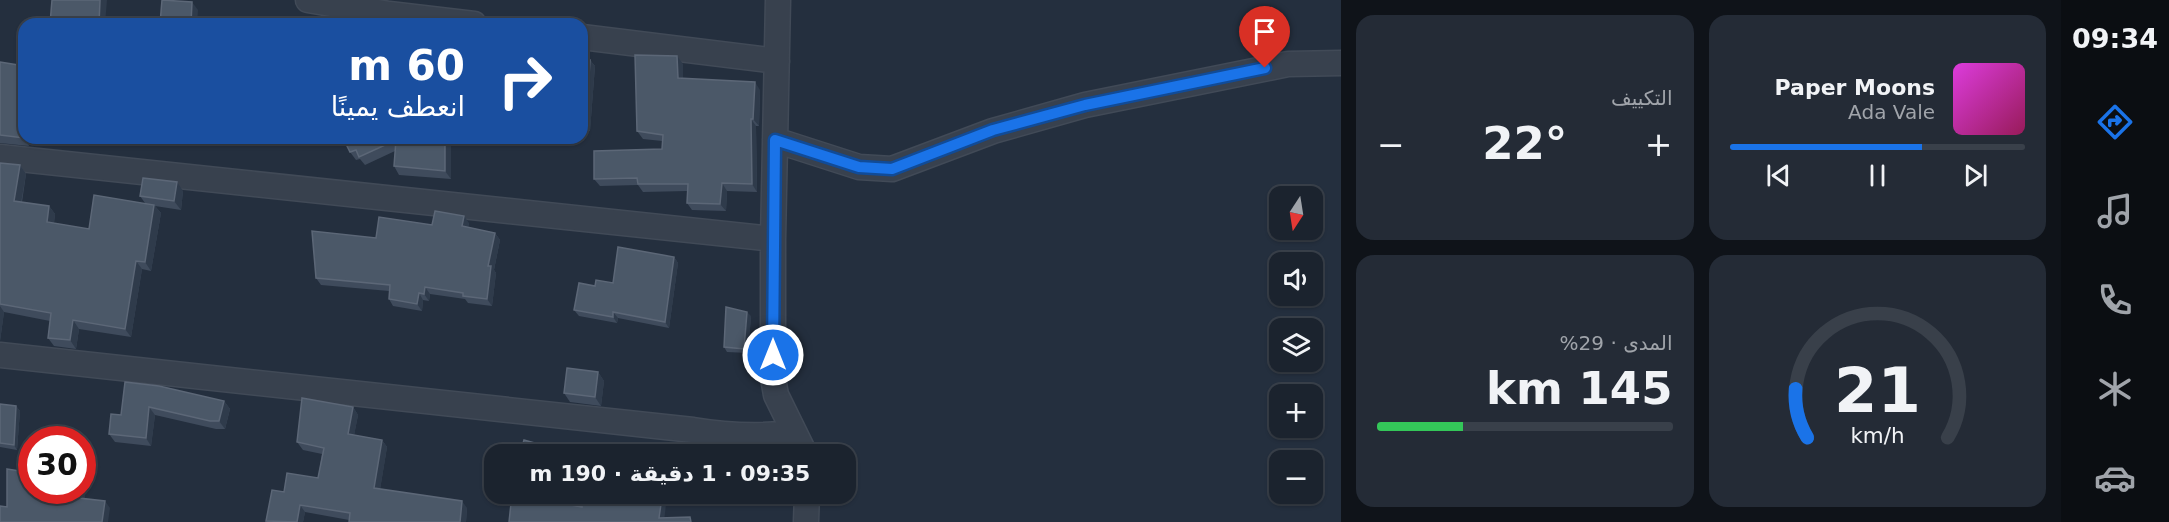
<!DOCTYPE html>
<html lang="ar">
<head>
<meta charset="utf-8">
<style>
	:root { --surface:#1b232e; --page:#242b36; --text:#f1f3f6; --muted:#a0a4aa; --line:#39404a; --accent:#1a73e8 }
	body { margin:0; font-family:"DejaVu Sans","Noto Naskh Arabic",sans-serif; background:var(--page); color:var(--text); direction:rtl; height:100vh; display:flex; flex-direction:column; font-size:22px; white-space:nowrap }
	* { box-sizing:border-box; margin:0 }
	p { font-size:20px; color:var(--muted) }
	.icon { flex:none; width:33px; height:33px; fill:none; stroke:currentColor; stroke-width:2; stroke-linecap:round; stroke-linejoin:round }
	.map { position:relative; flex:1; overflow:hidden; direction:ltr }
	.side { display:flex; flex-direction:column; gap:15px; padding:15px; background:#0f1319; width:720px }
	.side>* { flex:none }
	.top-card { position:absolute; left:18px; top:18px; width:570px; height:126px; border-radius:18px; box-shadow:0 2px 4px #0004,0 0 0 2px var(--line); direction:rtl; background:#1a4fa0; color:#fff; overflow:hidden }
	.needle { width:39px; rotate:192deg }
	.buttons { position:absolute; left:1269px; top:186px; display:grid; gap:12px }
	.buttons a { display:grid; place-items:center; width:54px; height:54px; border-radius:12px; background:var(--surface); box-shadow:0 2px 4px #0004,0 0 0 2px var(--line); font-size:30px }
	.speed { position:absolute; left:18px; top:426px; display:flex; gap:12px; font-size:30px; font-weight:700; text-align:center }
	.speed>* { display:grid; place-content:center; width:78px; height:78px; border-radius:50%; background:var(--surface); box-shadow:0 2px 4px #0004,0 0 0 2px var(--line); line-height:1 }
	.speed .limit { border:9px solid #d22; background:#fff; color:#111 }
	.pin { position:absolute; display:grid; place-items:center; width:51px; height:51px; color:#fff; margin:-62px -26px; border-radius:50% 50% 50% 0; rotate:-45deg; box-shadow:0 0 6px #0007 }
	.pin .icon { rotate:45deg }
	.me { position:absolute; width:66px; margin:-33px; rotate:0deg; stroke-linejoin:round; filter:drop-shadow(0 0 4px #0008) }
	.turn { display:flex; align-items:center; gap:21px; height:126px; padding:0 24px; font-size:27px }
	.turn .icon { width:78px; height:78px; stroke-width:2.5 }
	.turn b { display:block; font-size:42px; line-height:51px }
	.big { font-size:45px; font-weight:700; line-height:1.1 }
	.side .widget { flex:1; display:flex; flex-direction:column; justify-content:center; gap:9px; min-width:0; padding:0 21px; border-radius:18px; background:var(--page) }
	.side .dial { align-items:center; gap:0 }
	.dial svg { height:156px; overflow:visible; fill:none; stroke:var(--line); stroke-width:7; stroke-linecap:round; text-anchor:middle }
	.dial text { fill:var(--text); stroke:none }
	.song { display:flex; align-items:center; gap:18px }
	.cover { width:72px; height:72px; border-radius:9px; background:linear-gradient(135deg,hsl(300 70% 55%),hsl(330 70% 35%)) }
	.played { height:6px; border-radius:3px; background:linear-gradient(90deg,var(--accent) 65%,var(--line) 65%) }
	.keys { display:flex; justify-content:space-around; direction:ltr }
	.heat { display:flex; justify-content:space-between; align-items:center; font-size:33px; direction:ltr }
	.charge { height:9px; border-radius:4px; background:linear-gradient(90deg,#34c759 29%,var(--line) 0) }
	.side .tiles { flex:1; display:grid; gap:15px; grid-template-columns:repeat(2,1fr) }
	.trip { position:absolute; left:484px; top:444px; width:372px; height:60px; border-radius:18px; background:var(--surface); box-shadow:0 2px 4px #0004,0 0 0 2px var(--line); font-weight:700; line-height:60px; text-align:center; direction:rtl }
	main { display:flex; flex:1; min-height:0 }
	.tab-bar { display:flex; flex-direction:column; width:108px; justify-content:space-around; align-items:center; background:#0b0e12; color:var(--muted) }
	.tab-bar .icon { width:42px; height:42px }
	.tab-bar .selected { color:var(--accent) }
	.tab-bar b { font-size:27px; color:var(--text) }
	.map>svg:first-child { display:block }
</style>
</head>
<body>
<main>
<nav class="tab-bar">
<b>09:34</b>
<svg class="icon selected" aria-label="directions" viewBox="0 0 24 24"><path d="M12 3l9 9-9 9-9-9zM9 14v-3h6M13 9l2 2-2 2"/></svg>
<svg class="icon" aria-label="music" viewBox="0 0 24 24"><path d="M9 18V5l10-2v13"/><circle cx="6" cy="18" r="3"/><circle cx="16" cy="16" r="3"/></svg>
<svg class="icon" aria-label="phone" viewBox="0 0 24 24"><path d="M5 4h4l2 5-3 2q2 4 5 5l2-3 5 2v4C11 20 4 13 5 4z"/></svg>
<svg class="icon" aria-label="climate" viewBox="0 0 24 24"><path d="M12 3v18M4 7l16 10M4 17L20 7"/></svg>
<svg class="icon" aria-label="car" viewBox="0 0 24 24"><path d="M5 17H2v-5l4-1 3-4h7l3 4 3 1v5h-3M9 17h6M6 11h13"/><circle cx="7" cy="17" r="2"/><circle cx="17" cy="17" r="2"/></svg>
</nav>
<section class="side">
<div class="tiles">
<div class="widget">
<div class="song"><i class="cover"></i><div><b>Paper Moons</b><p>Ada Vale</p></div></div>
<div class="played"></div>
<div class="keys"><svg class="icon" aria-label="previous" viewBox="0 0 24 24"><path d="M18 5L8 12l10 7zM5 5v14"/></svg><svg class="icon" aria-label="pause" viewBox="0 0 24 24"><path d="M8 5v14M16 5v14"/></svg><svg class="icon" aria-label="next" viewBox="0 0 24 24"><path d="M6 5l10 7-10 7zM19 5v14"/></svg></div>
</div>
<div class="widget"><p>التكييف</p>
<div class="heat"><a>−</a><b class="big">22°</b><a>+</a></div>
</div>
<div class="widget dial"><svg viewBox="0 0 100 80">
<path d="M14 69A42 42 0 1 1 86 69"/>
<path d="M14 69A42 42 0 0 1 8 44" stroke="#1a73e8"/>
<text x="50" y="56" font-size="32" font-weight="700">21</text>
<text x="50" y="72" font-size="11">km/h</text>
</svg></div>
<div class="widget"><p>المدى · 29%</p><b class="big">145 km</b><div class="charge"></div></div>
</div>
</section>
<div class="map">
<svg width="1341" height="522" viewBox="0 0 1341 522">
	<rect width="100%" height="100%" fill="#242f3e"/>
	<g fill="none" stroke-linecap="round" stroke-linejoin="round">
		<!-- minor casing -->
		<g stroke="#414a57" stroke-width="27">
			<path id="minor" d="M308 0 389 14 474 24
				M778 0 773 239V378L776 395 805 454
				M582 37 777 61
				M775 140 859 167 892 169 993 131 1085 105 1288 64 1341 63
				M0 157 773 239
				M0 355 693 430C729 436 758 437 794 433
				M806 522 807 494"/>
		</g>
		<!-- minor -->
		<use href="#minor" stroke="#38414e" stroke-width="24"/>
	</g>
	<!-- wall -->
	<path fill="#3f4b5c" d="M582 59 590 60 595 66 590 131 582 130Z
		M0 62 24 138H30L29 146 0 143Z
		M683 64V78L760 90 759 126H756L757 192 727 191 726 211 692 210 687 203V191L643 192 638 185 600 186 594 179 662 149V141L643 139 637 131Z
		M343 138H446L451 145V179L399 175 394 166 395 151 365 165 360 159 356 160 350 152Z
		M0 163 20 165 26 174 22 202 49 206 55 214 54 223 89 229 145 203 140 196 183 191 181 210 155 206 161 213 151 271 142 269 131 337 79 329 76 349 54 346 48 338 50 321 4 312 0 341Z
		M469 223 468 227 495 233 500 240 494 270 496 273 492 306 468 303 465 299 430 294 429 301 423 300 422 311 393 306 389 299V291L321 285 316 278 376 238 432 225Z
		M674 257 678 263 669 328 618 318 617 323 579 316 574 310 595 286 613 283Z
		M751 316 748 353 727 352 724 347Z
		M598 372 604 381 601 406 570 402 564 393Z
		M125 382 224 401 230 409 225 429H216L155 415 151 446 115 442 109 434 121 415Z
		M0 404 16 406 20 411 17 450 0 447Z
		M353 407 358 415 354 435 382 440 387 447 380 489 467 508 466 522H349V520L305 512 303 522H267L266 521 284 492 318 478 322 454 303 450 297 442Z"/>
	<!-- shaded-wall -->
	<path fill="#2f3b4b" d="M100 0H107L105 24H99Z
		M192 2 198 10 197 24H191Z
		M677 56 683 64V86L678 78Z
		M590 60 595 66 590 131 586 125Z
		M755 82 760 90 759 126 753 119Z
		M751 119 756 126 757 192 752 184Z
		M24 135V138H30L29 146 24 138Z
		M445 138H446L451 145V179L445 171Z
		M20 165 26 174 20 209 14 201Z
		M177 182 183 191 181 210 174 201Z
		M722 183 727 191 726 211 720 204Z
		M154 205 161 213 151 271 145 262Z
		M49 206 55 214 53 231 47 222Z
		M464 216 469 223 467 233 462 226Z
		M495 233 500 240 494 270 496 273 492 306 487 299 488 266Z
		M674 257 678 263 669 328 665 322Z
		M136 261 142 269 131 337 125 329Z
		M425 287 430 294 429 301 424 294Z
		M419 293 423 300 422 311 417 304Z
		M0 306 4 312 0 341Z
		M613 312 618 318 617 323 613 317Z
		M747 312 751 316 748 353 744 349Z
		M73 320 79 329 76 349 70 340Z
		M598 372 604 381 601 406 595 397Z
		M224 401 230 409 225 429 219 421Z
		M16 406 20 411 17 450 14 445Z
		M149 407 155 415 151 446 146 438Z
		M353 407 358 415 353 441 348 434Z
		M382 440 387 447 379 496 374 488Z
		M82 482 86 487 84 505 79 498 80 490H82Z
		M662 497 666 504 664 522 659 518Z
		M105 501 110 508 108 522H102Z
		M462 501 467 508 466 522H460Z
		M300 505 305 512 303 522H297Z"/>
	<!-- building -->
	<path fill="#4b5868" stroke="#5c6777" stroke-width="1.5" d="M52 0H100L99 24H50Z
		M162 0 192 2 191 24H160Z
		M635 55 677 56 678 78 755 82 753 119H751L752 184 722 183 720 204 687 203 688 184H638L637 178 594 179V151L662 149 663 135 637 131Z
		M582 59 590 60 586 125 582 124Z
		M0 62 24 66V138L0 135Z
		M343 138H445V171L394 166 396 140 359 157 356 150 350 152Z
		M0 163 20 165 14 201 49 206 47 222 89 229 94 195 154 205 145 262 136 261 125 329 73 320 70 340 48 338 51 313 0 304Z
		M143 178 177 182 174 201 140 196Z
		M435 211 464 216 462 226 495 233 488 266H491L487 299 463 296V293L425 287 424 294 419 293 417 304 389 299 390 285 316 278 312 231 376 238 379 217 432 225Z
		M618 247 674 257 665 322 613 312V317L574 310 579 283 595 286 596 280 613 283Z
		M726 307 747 312 744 349 724 347Z
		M567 368 598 372 595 397 564 393Z
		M125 382 159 386 224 401 219 421H210L149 407 146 438 109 434 111 414 121 415Z
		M302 398 353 407 348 434 382 440 374 488 462 501 460 522H349L350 513 300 505 297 522 266 521 272 490 284 492 287 473 318 478 324 448 297 442Z
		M0 404 16 406 14 445 0 443Z
		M524 440 574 454H520Z
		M7 469 32 473V490H80L79 498 105 501 102 522H0V506L7 507Z
		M512 494 582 507 584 494H624L662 497 659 518 690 517 691 522H509Z"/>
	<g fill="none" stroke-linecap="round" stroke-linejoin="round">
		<!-- route casing -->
		<g stroke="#114b97" stroke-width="15">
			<path id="route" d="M773 355 775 140 859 167 892 169 993 130 1085 105 1265 68"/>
		</g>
		<!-- route -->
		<use href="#route" stroke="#1a73e8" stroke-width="10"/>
	</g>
</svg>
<div class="buttons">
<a><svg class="needle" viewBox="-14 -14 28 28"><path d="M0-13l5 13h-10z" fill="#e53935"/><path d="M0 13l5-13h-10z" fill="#a0a4aa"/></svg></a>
<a><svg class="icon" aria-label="sound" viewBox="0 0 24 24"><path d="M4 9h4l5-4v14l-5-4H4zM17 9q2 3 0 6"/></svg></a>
<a><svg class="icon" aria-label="layers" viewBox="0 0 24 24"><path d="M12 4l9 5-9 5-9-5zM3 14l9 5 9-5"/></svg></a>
<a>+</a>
<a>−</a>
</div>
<div class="speed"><div class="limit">30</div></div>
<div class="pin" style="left:1265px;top:68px;background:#d93025"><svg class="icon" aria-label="arrive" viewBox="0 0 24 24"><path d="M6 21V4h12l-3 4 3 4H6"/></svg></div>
<svg class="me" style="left:773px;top:355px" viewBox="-20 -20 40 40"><circle r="17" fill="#1a73e8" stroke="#fff" stroke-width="3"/><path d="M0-11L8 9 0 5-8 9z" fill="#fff"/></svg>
<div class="trip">09:35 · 1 دقيقة · 190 m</div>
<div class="top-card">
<div class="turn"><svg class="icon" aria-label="right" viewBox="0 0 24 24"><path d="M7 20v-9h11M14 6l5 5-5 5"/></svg><div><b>60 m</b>انعطف يمينًا</div></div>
</div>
</div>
</main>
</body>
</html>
